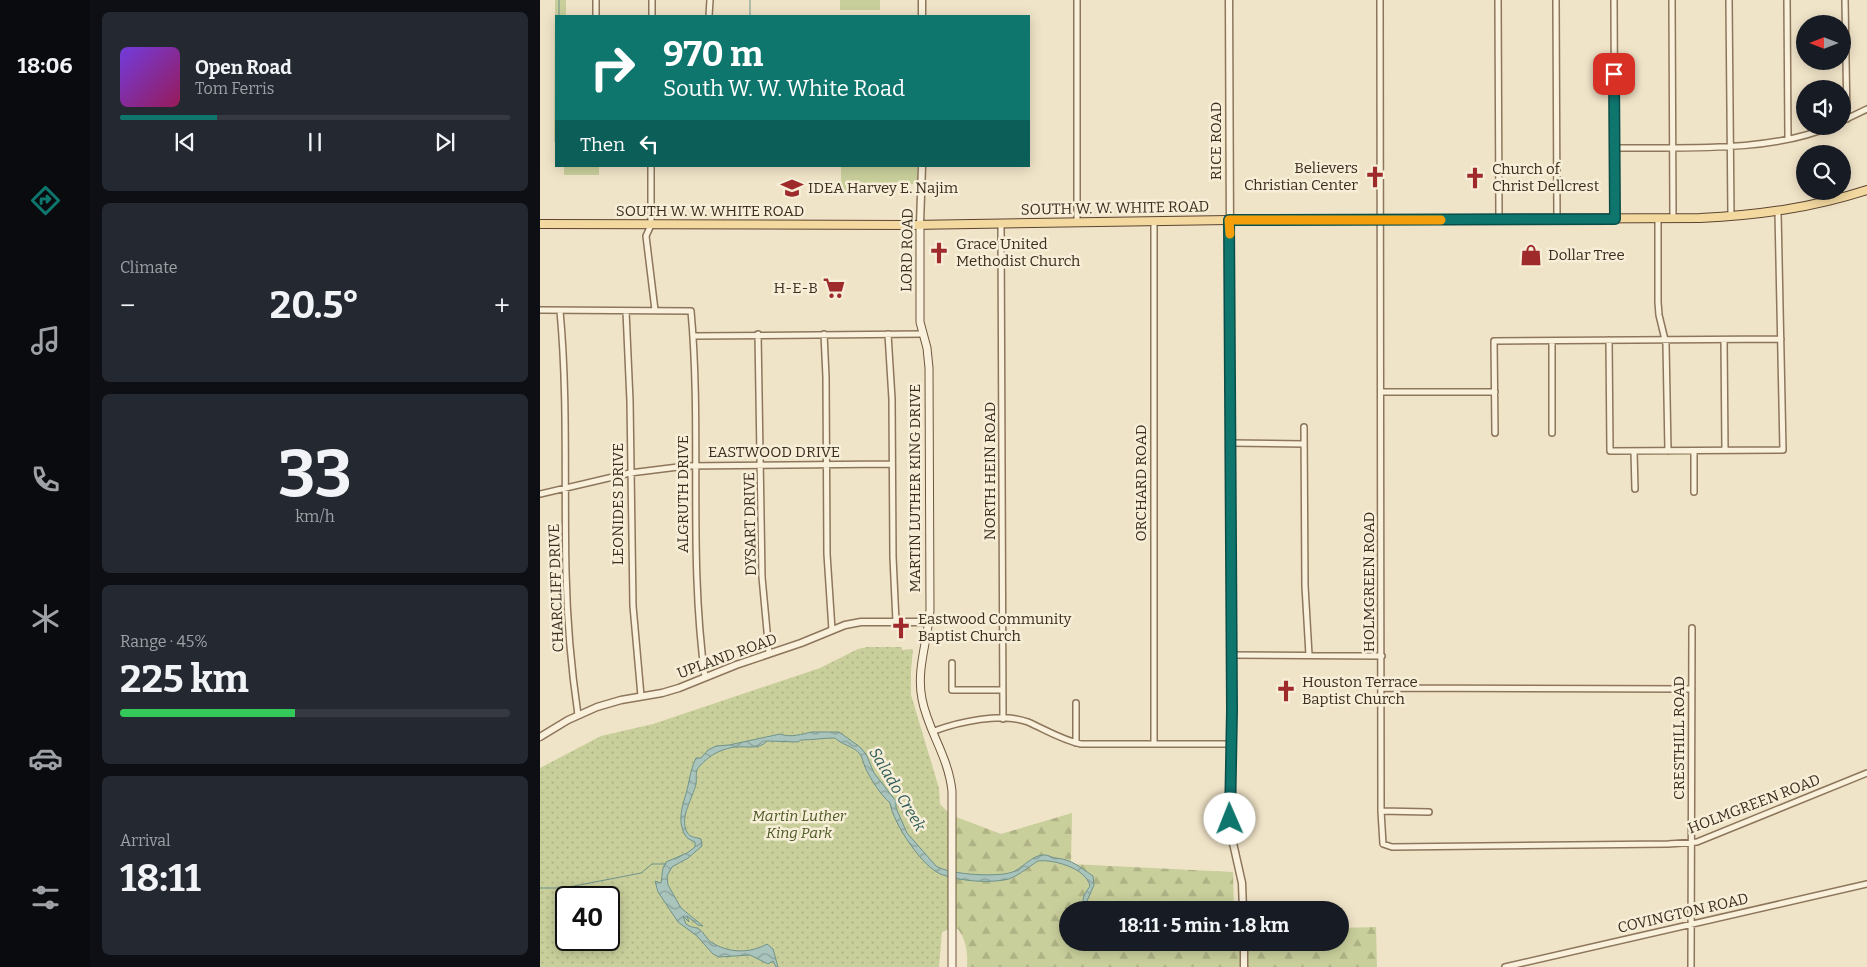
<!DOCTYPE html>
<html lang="en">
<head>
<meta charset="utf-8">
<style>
	:root { --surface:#171b24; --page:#242831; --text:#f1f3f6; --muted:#9ea1a6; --line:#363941; --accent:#0f766e }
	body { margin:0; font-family:Bitter,serif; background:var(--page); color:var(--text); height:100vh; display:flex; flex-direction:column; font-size:19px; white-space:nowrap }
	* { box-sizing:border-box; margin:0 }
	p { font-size:16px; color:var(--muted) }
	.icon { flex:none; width:28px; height:28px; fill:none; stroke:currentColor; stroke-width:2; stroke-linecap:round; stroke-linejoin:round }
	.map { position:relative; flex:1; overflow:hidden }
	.drawer { display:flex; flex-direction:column; gap:12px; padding:12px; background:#0d0f14; width:450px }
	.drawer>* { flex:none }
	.hud { position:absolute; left:15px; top:15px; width:475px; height:152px; border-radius:0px; box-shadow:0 2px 12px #0003; background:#0f766e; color:#fff; overflow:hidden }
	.needle { width:32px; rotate:270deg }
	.fabs { position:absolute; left:1256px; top:15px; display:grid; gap:10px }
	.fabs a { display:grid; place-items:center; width:55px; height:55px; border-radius:50%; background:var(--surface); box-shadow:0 2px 12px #0003; font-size:25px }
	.speed { position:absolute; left:15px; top:886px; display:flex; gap:10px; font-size:25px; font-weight:700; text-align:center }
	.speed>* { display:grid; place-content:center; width:65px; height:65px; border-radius:50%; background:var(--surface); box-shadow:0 2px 12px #0003; line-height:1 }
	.speed .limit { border:2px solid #111; border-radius:8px; background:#fff; color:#111 }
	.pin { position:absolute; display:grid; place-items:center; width:42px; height:42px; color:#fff; margin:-21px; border-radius:10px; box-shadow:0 2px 8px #0006 }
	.me { position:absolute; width:55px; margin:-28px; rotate:359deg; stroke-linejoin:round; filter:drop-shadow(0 0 4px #0008) }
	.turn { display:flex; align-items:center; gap:18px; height:105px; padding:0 25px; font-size:22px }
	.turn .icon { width:65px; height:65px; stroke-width:2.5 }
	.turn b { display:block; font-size:35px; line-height:42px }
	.then { display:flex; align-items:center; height:48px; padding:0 25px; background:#0003; gap:10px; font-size:19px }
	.big { font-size:38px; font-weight:700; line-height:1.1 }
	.drawer .card { flex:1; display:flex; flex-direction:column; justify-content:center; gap:8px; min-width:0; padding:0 18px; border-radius:8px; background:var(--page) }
	.drawer .dial { align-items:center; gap:0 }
	.dial b { font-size:65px; line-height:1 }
	.song { display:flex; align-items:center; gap:15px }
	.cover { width:60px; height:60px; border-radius:8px; background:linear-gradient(135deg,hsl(260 70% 55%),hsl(330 70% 35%)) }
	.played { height:5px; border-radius:2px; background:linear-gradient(90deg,var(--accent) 25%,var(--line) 25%) }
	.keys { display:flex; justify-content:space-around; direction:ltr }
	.heat { display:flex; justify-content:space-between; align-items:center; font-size:28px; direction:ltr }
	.charge { height:8px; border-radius:4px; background:linear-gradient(90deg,#34c759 45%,var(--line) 0) }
	.trip { position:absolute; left:519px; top:901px; width:290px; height:50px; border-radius:25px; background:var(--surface); box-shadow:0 2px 12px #0003; font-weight:700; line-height:50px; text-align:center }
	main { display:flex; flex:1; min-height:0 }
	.menu { display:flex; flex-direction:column; width:90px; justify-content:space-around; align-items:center; background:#090b0e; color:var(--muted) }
	.menu .icon { width:35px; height:35px }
	.menu .current { color:var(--accent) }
	.menu b { font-size:22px; color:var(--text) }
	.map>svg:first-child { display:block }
</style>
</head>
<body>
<main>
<nav class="menu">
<b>18:06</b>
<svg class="icon current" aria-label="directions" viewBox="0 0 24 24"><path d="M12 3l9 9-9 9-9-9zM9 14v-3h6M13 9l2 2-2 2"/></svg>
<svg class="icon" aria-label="music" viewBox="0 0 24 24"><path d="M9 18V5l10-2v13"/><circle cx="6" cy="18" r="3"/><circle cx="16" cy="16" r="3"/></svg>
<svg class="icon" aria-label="phone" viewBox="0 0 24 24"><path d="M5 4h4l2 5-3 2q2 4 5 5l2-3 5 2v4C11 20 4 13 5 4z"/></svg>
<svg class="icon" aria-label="climate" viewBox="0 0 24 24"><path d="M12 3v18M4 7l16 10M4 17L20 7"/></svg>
<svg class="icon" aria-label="car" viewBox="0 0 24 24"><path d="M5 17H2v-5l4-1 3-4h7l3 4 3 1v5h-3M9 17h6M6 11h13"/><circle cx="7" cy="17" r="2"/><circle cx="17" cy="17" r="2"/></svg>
<svg class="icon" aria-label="filters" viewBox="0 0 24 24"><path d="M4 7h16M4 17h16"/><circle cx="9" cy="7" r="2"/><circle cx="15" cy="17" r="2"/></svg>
</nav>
<section class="drawer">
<div class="card">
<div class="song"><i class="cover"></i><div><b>Open Road</b><p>Tom Ferris</p></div></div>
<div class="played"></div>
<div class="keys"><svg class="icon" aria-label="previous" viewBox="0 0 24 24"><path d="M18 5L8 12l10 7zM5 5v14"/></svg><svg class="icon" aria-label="pause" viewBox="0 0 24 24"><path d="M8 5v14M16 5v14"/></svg><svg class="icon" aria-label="next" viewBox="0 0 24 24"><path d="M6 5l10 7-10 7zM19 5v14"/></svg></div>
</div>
<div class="card"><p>Climate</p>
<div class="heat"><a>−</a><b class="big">20.5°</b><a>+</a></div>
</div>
<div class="card dial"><b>33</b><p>km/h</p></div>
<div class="card"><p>Range · 45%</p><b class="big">225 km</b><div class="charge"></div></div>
<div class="card"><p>Arrival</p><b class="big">18:11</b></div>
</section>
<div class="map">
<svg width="1327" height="967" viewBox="0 0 1327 967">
	<defs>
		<pattern id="forest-firs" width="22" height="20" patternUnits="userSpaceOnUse" patternTransform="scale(1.25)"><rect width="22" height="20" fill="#c9cf9b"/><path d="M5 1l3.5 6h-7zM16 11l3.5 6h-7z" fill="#aeb285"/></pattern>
		<pattern id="park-dots" width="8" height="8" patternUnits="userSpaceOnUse" patternTransform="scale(1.25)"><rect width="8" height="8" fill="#c9cf9b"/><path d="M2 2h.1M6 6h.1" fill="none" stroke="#aeb285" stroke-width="1.8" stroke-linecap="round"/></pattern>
		<pattern id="water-waves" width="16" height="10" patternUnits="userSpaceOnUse" patternTransform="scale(1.25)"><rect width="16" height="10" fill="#a9c4bc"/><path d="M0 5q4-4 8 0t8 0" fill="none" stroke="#8ba098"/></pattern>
	</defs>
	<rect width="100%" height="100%" fill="#f0e4c8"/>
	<!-- green -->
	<path fill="#c9cf9b" d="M15 0H26V16H16V142H14Z
		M300 0H340V10H300Z
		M24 166H59V175H24Z
		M301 166 377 167V184L324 185V192H301Z"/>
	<!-- forest -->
	<path fill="url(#forest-firs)" d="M532 813 531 864 693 872 694 910H528V942H800V928L836 927 837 967H427C428 953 426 940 418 929L412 928 411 815 461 834Z"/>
	<!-- park -->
	<path fill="url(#park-dots)" fill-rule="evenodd" d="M327 647H362V650L373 649 371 671V695L399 788 400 804 411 815 412 928 402 932 399 967H0V768L61 736 113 724 280 668 318 649ZM26 898H69V940H26Z"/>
	<!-- water -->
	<path fill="url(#water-waves)" stroke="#6f938a" d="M272 732H299L320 747 326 754 334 773 356 801V808L367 833 396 866C410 875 462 878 475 871 484 866 494 854 505 855 509 855 512 858 516 858 533 860 538 866 553 876L554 885 547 901 555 910H548C539 901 544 895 550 886 546 868 513 859 498 861 488 867 475 879 464 880 446 883 421 881 403 875 383 869 353 823 350 803 340 794 331 780 325 767 323 762 322 756 319 753 313 746 302 745 295 738 283 738 273 740 261 740L258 742 227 741C219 750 209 746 198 747 191 747 182 750 176 753 170 756 162 763 158 768 155 773 157 778 156 784 153 798 139 817 147 832 150 838 156 837 161 839L162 846 148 858 132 867 127 876 128 885 141 908 163 926 158 925 147 916 149 922 143 916 146 924C150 927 153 927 157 928 164 931 165 938 171 942 188 953 209 954 227 944L233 949 238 967H236L233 961 228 964 210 955 179 957 173 954 157 936 138 922 118 892 115 881 121 883 123 868 126 862 147 853 155 847V842C151 840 147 839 145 835 135 817 146 799 149 781 151 772 152 766 156 758H161L168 750 176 746 189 745 240 734C251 738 262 734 272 732Z"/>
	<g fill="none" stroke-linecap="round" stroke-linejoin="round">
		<!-- stream -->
		<path stroke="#6f938a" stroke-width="1" d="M19 0V16
			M210 0V16
			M0 888H24L101 873 112 864H126"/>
		<!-- minor casing -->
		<g stroke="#8d765c" stroke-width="8">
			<path id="minor" d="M56 0V16
				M840 0 841 811 843 844 852 847 1128 844 1157 842 1327 773
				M958 0 959 219
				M1016 0 1017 219
				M1074 0 1075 219
				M1132 0 1133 218
				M1189 0 1191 216
				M1247 0 1248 138
				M1305 0 1307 119
				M112 16V0
				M169 16 170 0
				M1302 121 1327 109
				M1075 148C1139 147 1232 153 1291 126
				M111 166V225L106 236 115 310
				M1118 218V302L1119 315 1126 344 1128 451
				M614 221V744
				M537 222V0
				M461 223 463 719
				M0 310 151 311C162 432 148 556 165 677
				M20 311C28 397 24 485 26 572 27 619 31 667 38 715
				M86 311 90 401 93 606 101 696
				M218 334 222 577 229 653
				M284 334 286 377 287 554 292 630
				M348 334 352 399 353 557 356 622
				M153 336 383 334
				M1069 340 1070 451 1243 450 1238 212
				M1184 340 1185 450
				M1012 341V433
				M841 392H955
				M764 427 765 586 769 655
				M955 433 954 341 1241 339
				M690 443 764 444
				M1094 451 1095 489
				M1154 451V492
				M0 494 90 473 146 466 352 464
				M690 655 842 656
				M412 663V690H463
				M842 688 1152 689
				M394 731C419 722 461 712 488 722 506 730 522 740 541 744H691
				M536 743V703
				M841 811 889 812
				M965 967 1327 884
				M1151 967 1152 628"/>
		</g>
		<!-- tertiary casing -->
		<g stroke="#8d765c" stroke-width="9">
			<path id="tertiary" d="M689 0 692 710 690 819 693 843 702 883 703 910
				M382 16V0
				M380 224 382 166
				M0 737 28 720 57 707 81 700 122 693 139 688 196 665 261 643 305 625 321 622H389
				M704 942V967"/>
		</g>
		<!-- secondary casing -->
		<g stroke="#6f573f" stroke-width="9">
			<path id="secondary" d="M380 224V322L387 348 389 368 390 610C388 640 376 669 382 699 388 731 408 755 412 791V967"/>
		</g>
		<!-- primary casing -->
		<g stroke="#5b4430" stroke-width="10">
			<path id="primary" d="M0 224 371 225 689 220 1160 218C1219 215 1271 208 1327 190"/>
		</g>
		<!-- minor -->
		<use href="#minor" stroke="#faf1dc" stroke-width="5"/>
		<!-- tertiary -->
		<use href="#tertiary" stroke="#faf1dc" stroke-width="6"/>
		<!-- secondary -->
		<use href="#secondary" stroke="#faf1dc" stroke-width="7"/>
		<!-- primary -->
		<use href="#primary" stroke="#f3d9a0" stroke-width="8"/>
	</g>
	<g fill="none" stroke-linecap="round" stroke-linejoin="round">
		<!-- route casing -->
		<g stroke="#0a4d48" stroke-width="12">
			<path id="route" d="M690 819 692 710 689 220 1075 219 1074 74"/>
		</g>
		<!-- route -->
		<use href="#route" stroke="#0f766e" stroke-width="9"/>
		<!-- slow -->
		<path stroke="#f59e0b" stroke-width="9" d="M690 234 689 220H901"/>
	</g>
	<!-- icons -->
	<defs>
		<g id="church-bare" transform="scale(1.725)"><path d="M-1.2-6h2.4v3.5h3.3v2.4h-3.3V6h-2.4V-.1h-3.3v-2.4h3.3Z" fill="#9e2a2b" stroke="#f7eed8" stroke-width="2.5" paint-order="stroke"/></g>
		<g id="school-bare" transform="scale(1.725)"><path d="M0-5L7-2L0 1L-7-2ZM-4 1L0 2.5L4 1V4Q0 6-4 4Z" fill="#9e2a2b" stroke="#f7eed8" stroke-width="2.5" paint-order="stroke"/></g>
		<g id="shop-bare" transform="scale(1.725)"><path d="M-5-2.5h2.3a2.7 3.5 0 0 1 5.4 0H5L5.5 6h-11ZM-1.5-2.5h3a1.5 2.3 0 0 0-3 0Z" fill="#9e2a2b" stroke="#f7eed8" stroke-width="2.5" paint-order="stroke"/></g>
		<g id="supermarket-bare" transform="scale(1.725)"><path d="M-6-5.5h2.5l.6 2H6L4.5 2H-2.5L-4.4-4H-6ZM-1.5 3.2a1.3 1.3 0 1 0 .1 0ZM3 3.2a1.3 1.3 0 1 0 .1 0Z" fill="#9e2a2b" stroke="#f7eed8" stroke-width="2.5" paint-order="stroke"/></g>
	</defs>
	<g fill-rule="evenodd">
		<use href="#church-bare" x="835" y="177"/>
		<use href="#church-bare" x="935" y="178"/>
		<use href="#school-bare" x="252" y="188"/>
		<use href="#church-bare" x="399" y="253"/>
		<use href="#shop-bare" x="991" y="255"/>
		<use href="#supermarket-bare" x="294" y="288"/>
		<use href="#church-bare" x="361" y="628"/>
		<use href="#church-bare" x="746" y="691"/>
	</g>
	<g text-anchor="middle" stroke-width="5" stroke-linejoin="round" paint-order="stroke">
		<!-- street labels -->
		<g font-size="15" fill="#3d2e20" stroke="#f7eed8">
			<text transform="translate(676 141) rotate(-90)" y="5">RICE ROAD</text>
			<text transform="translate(575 208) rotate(-1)" y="5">SOUTH W. W. WHITE ROAD</text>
			<text x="170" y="216">SOUTH W. W. WHITE ROAD</text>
			<text transform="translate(367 250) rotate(-89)" y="5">LORD ROAD</text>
			<text x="234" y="457">EASTWOOD DRIVE</text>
			<text transform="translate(450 471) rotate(-90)" y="5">NORTH HEIN ROAD</text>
			<text transform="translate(601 483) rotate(-90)" y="5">ORCHARD ROAD</text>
			<text transform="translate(375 488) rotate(-90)" y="5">MARTIN LUTHER KING DRIVE</text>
			<text transform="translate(143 494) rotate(-90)" y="5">ALGRUTH DRIVE</text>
			<text transform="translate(78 504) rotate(-90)" y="5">LEONIDES DRIVE</text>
			<text transform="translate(210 524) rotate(-91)" y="5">DYSART DRIVE</text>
			<text transform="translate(829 582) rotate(-90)" y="5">HOLMGREEN ROAD</text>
			<text transform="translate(16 588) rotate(-92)" y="5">CHARCLIFF DRIVE</text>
			<text transform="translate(187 656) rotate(-20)" y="5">UPLAND ROAD</text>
			<text transform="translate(1139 738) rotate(-90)" y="5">CRESTHILL ROAD</text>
			<text transform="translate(1214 804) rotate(-21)" y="5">HOLMGREEN ROAD</text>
			<text transform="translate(1143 913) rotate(-13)" y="5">COVINGTON ROAD</text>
		</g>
		<!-- poi labels -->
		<g font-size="15" fill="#3d2e20" stroke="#f7eed8" text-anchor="start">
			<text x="818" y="173" text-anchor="end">Believers<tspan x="818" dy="17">Christian Center</tspan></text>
			<text x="952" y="174">Church of<tspan x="952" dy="17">Christ Dellcrest</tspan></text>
			<text x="268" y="193">IDEA Harvey E. Najim</text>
			<text x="416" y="249">Grace United<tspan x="416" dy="17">Methodist Church</tspan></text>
			<text x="1008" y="260">Dollar Tree</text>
			<text x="278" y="293" text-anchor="end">H-E-B</text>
			<text x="378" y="624">Eastwood Community<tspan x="378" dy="17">Baptist Church</tspan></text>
			<text x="762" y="687">Houston Terrace<tspan x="762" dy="17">Baptist Church</tspan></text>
		</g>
		<!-- park labels -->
		<g font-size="15" font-style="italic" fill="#4d5a26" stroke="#f7eed8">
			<text x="259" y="821">Martin Luther<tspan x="259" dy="17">King Park</tspan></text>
		</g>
		<!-- water labels -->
		<g font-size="16" font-style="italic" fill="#2f5d5a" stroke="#f7eed8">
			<text transform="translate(358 789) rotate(59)" y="6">Salado Creek</text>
		</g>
	</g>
</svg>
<div class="fabs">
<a><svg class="needle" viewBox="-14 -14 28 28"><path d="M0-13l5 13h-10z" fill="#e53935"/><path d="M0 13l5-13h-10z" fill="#9ea1a6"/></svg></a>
<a><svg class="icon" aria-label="sound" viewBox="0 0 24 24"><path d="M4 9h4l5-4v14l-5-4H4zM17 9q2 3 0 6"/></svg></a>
<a><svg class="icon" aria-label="search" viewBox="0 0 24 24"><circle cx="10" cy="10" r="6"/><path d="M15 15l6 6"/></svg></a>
</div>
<div class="speed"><div class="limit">40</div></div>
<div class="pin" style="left:1074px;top:74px;background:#d93025"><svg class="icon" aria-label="arrive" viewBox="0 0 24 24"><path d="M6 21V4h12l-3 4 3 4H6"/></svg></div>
<svg class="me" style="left:690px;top:819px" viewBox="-20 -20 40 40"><circle r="19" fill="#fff"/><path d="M0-13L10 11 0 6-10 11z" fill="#0f766e"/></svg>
<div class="trip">18:11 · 5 min · 1.8 km</div>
<div class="hud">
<div class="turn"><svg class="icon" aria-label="right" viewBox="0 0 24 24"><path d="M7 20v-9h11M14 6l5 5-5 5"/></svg><div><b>970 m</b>South W. W. White Road</div></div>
<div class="then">Then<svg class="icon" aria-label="left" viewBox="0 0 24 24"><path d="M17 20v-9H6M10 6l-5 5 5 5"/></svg></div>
</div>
</div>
</main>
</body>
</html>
